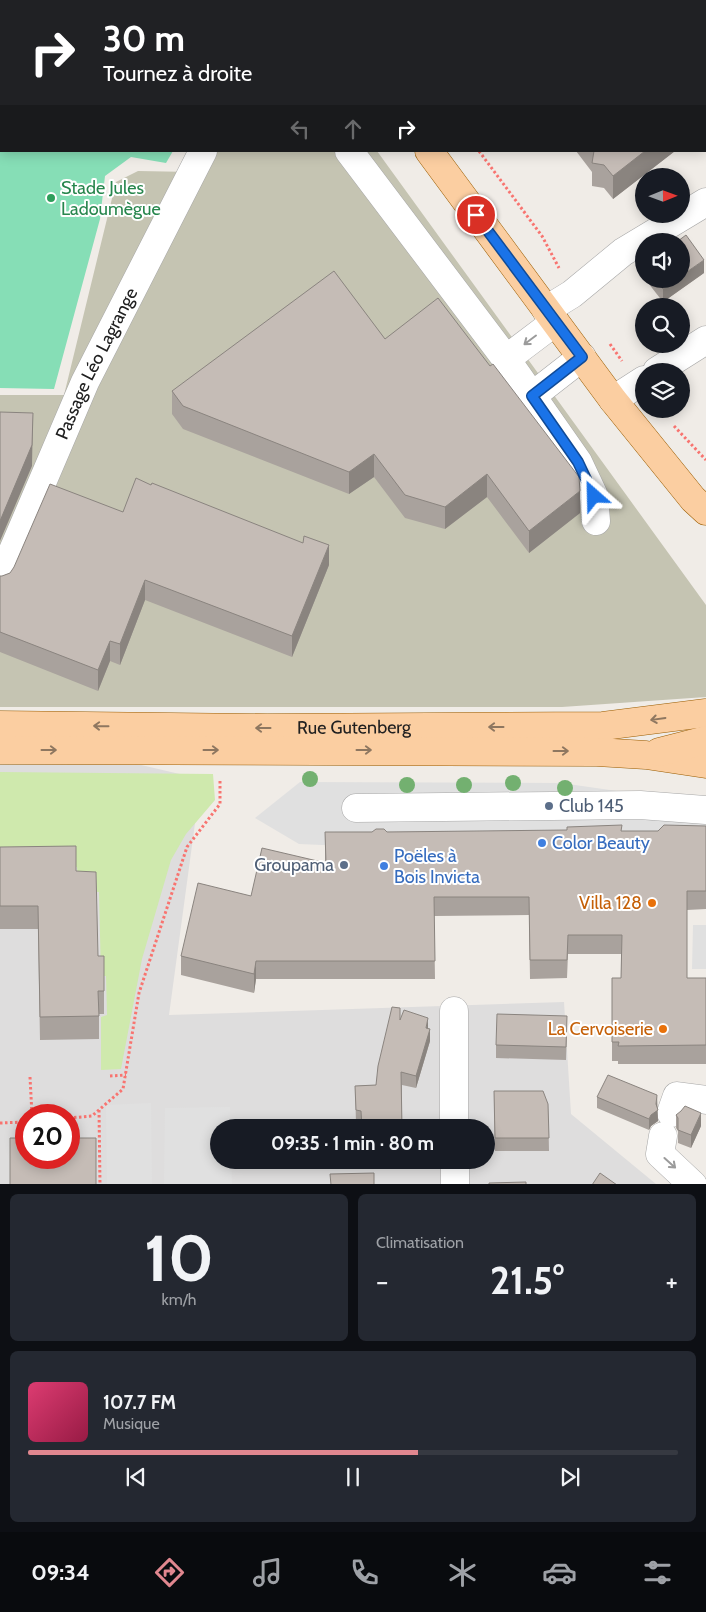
<!DOCTYPE html>
<html lang="fr">
<head>
<meta charset="utf-8">
<style>
	:root { --surface:#171b24; --page:#242831; --text:#f1f3f6; --muted:#9ea1a6; --line:#363941; --accent:#e1878f }
	body { margin:0; font-family:Cabin,sans-serif; background:var(--page); color:var(--text); height:100vh; display:flex; flex-direction:column; font-size:19px; white-space:nowrap }
	* { box-sizing:border-box; margin:0 }
	p { font-size:16px; color:var(--muted) }
	.icon { flex:none; width:28px; height:28px; fill:none; stroke:currentColor; stroke-width:2; stroke-linecap:round; stroke-linejoin:round }
	.map { position:relative; height:1184px; overflow:hidden }
	.sheet { display:flex; flex-direction:column; gap:10px; padding:10px; background:#0d0f14; flex:1 }
	.sheet>* { flex:none }
	.top-card { position:absolute; left:0px; top:0px; width:706px; height:152px; box-shadow:0 2px 12px #0003; background:#202124; color:#fff; overflow:hidden }
	.needle { width:32px; rotate:89deg }
	.buttons { position:absolute; left:635px; top:168px; display:grid; gap:10px }
	.buttons a { display:grid; place-items:center; width:55px; height:55px; border-radius:50%; background:var(--surface); box-shadow:0 2px 12px #0003; font-size:25px }
	.speed { position:absolute; left:15px; top:1104px; display:flex; gap:10px; font-size:25px; font-weight:700; text-align:center }
	.speed>* { display:grid; place-content:center; width:65px; height:65px; border-radius:50%; background:var(--surface); box-shadow:0 2px 12px #0003; line-height:1 }
	.speed .limit { border:8px solid #d22; background:#fff; color:#111 }
	.pin { position:absolute; display:grid; place-items:center; width:42px; height:42px; color:#fff; margin:-21px; border:2px solid #fff; border-radius:50%; box-shadow:0 1px 5px #0007 }
	.me { position:absolute; width:55px; margin:-28px; rotate:335deg; stroke-linejoin:round; filter:drop-shadow(0 0 4px #0008) }
	.turn { display:flex; align-items:center; gap:18px; height:105px; padding:0 20px; font-size:22px }
	.turn .icon { width:65px; height:65px; stroke-width:2.5 }
	.turn b { display:block; font-size:35px; line-height:42px }
	.lanes { display:flex; align-items:center; height:48px; padding:0 20px; background:#0003; justify-content:center; gap:25px; direction:ltr }
	.lanes .off { opacity:.35 }
	.big { font-size:38px; font-weight:700; line-height:1.1 }
	.sheet .tile { flex:1; display:flex; flex-direction:column; justify-content:center; gap:8px; min-width:0; padding:0 18px; border-radius:8px; background:var(--page) }
	.sheet .dial { align-items:center; gap:0 }
	.dial b { font-size:65px; line-height:1 }
	.song { display:flex; align-items:center; gap:15px }
	.cover { width:60px; height:60px; border-radius:8px; background:linear-gradient(135deg,hsl(340 70% 55%),hsl(340 70% 35%)) }
	.played { height:5px; border-radius:2px; background:linear-gradient(90deg,var(--accent) 60%,var(--line) 60%) }
	.keys { display:flex; justify-content:space-around; direction:ltr }
	.heat { display:flex; justify-content:space-between; align-items:center; font-size:28px; direction:ltr }
	.sheet .tiles { flex:1; display:grid; gap:10px; grid-template-columns:1fr 1fr }
	.tile:last-child { grid-column:span 2 }
	.trip { position:absolute; left:210px; top:1119px; width:285px; height:50px; border-radius:25px; background:var(--surface); box-shadow:0 2px 12px #0003; font-weight:700; line-height:50px; text-align:center }
	.tabs { display:flex; height:80px; justify-content:space-around; align-items:center; background:#090b0e; color:var(--muted) }
	.tabs .icon { width:35px; height:35px }
	.tabs .selected { color:var(--accent) }
	.tabs b { font-size:22px; color:var(--text) }
	.map>svg:first-child { display:block }
</style>
</head>
<body>
<div class="map">
<svg width="706" height="1185" viewBox="0 0 706 1185">
	<rect width="100%" height="100%" fill="#f0ece7"/>
	<!-- residential -->
	<path fill="#dedddd" fill-rule="evenodd" d="M0 732 201 779 169 1015 564 1002 571 1114 656 1184 0 1185ZM26 1115H69V1158H26ZM219 1128H486V1160H219Z"/>
	<!-- construction -->
	<path fill="#c5c4b2" d="M204 151H377L706 605V697L562 707H0V395H64L116 182 138 171 193 172Z"/>
	<!-- grass -->
	<path fill="#cfe9ad" d="M0 772 213 774 215 800 186 834 171 860 142 959 121 1069 101 1070V1017L107 1015 106 976H101L99 892 79 891 77 867 0 868Z"/>
	<!-- pitch -->
	<path fill="#86deb6" d="M0 0H257L258 1H1V151H173L166 163 131 157 105 176 100 219 54 389 0 388Z"/>
	<!-- parking -->
	<path fill="#e0e0e0" d="M300 782 561 783 701 803 706 827V838L322 845 299 844 255 818Z
		M693 925H706V969H692Z
		M151 1103 152 1184H107L106 1105Z
		M230 1107V1127L219 1128V1160H231L232 1184H164L165 1108Z"/>
	<g fill="none" stroke-linecap="round" stroke-linejoin="round">
		<!-- minor casing -->
		<g stroke="#a7a7a7" stroke-width="29">
			<g id="minor">
				<path d="M349 151 506 359 578 462 594 496 596 521"/>
				<path d="M546 310 572 294 623 252 706 202"/>
				<path d="M506 359 555 322"/>
				<path d="M657 371 706 340"/>
				<path d="M532 396 582 357"/>
				<path d="M613 400 644 380"/>
				<path id="s1" d="M0 581 85 382 203 151"/>
				<path d="M356 808 640 805 706 810"/>
				<path d="M454 1011V1128"/>
				<path d="M671 1113 677 1096 706 1100"/>
				<path d="M663 1136 660 1154 693 1185"/>
				<path d="M455 1160V1185"/>
			</g>
		</g>
		<!-- major casing -->
		<g stroke="#9a5d02" stroke-width="29">
			<g id="major">
				<path d="M317 0 318 1"/>
				<path d="M429 151 613 400 693 499 706 511"/>
				<path id="s2" d="M0 725 267 728 603 726 706 713"/>
				<path d="M0 750 597 752 646 755 706 764"/>
				<path d="M659 752 706 740"/>
			</g>
		</g>
		<!-- path -->
		<path stroke="#f87470" stroke-width="3" stroke-dasharray="2.5 2.5" stroke-linecap="butt" d="M367 0 368 1
			M479 151 542 236 559 268
			M610 344 622 361
			M674 426 706 460
			M110 1076 126 1075
			M30 1077 32 1115
			M99 1110 100 1185
			M69 1118 92 1116 123 1089 139 993 187 847 220 804V779
			M0 1123 26 1122"/>
		<!-- minor -->
		<use href="#minor" stroke="#fff" stroke-width="28"/>
		<!-- major -->
		<use href="#major" stroke="#fbcea1" stroke-width="28"/>
	</g>
	<!-- trees -->
	<g fill="#73b070">
		<circle cx="310" cy="779" r="8"/>
		<circle cx="513" cy="783" r="8"/>
		<circle cx="407" cy="785" r="8"/>
		<circle cx="464" cy="785" r="8"/>
		<circle cx="565" cy="788" r="8"/>
	</g>
	<!-- wall -->
	<path fill="#a9a29d" d="M460 0H706V52H705V1H461Z
		M576 151H675L613 199 604 188 592 186V172Z
		M704 273 663 302 645 279H681Z
		M385 339 580 513 529 553 487 497 445 529 405 518 374 477 349 494 183 429 172 414V391Z
		M123 512 329 565 292 657 145 600 120 665 110 661 98 691 0 652V576H2L10 573Z
		M706 826V909L687 910V978H706V1064H618V1061H612V978H621V954H568L567 978 530 979 529 915 434 916 435 979H256L254 993 181 975V956L251 896 325 863V832L658 831Z
		M0 847 76 871 98 956H104V1014H99V1039L40 1040 38 929H0Z
		M400 1020 428 1028 430 1041 416 1088 402 1085V1128H361V1123H356L355 1086 376 1085Z
		M567 1029 566 1060 496 1058V1045Z
		M494 1091 548 1104 549 1151H495Z
		M597 1097 657 1107 658 1121 651 1126 649 1130 597 1108Z
		M676 1115 701 1126 691 1148 678 1143V1131L676 1128Z"/>
	<!-- shaded-wall -->
	<path fill="#8a847f" d="M706 29V52H705V30Z
		M645 151H675L613 199V176Z
		M704 260V273L663 302V289L677 279H681V276Z
		M33 413 32 466 0 541V521Z
		M374 454V477L349 494V472Z
		M487 474V497L445 529V507Z
		M580 491V513L529 553V531Z
		M329 545V565L292 657V636Z
		M145 580V600L120 665V644Z
		M110 641V661L98 691V670Z
		M256 961V979L254 993V974Z
		M428 1018V1031L426 1028Z
		M430 1029V1041L416 1088V1076Z
		M657 1095 658 1121 651 1126 649 1130V1119L656 1104Z
		M701 1113V1126L691 1148V1135Z"/>
	<!-- building -->
	<path fill="#c5bcb6" stroke="#8a847f" d="M477 0H706V29L705 30V1H478Z
		M594 151H645L613 176 604 165 592 163Z
		M686 235 704 260 681 276V241H678Z
		M334 271 385 339 438 298 490 366 493 364 579 477 580 491 529 531 487 474 445 507 405 495 374 454 349 472 183 406 172 391Z
		M655 279H677L663 289Z
		M0 412 33 413 32 445 0 521Z
		M136 478 151 485 152 483 303 543 304 536 329 545 292 636 145 580 120 644 110 641 98 670 0 632V576H2L10 573 14 567 50 484 123 512Z
		M622 825 621 831H658L664 825 706 826V891H687V978H706V1045L618 1046 619 1042H612V978H621L622 935H568L567 960H530L529 897H434L435 961H256L254 974 181 956 198 883 251 896 262 848 326 863 325 832H372L376 829H384L387 832 567 830V827Z
		M76 846V871L96 872 98 956H104V991H98L99 1016 40 1017 38 906H0V847Z
		M392 1007 400 1008V1020L404 1010 428 1018 426 1028 430 1029 416 1076 401 1072 402 1128H362L361 1111 356 1110 355 1086 376 1085 378 1066Z
		M497 1014 567 1016 566 1047 496 1045Z
		M608 1075 657 1095 656 1104 658 1110 651 1115 649 1119 597 1097Z
		M494 1091H543L548 1104 549 1138H495Z
		M685 1106 701 1113 691 1135 678 1130V1118L676 1115 681 1111Z
		M10 1138H26V1158H69V1138H96V1185H10Z
		M374 1173V1185H331L330 1174Z
		M600 1173 617 1185H592Z
		M526 1182V1185H489V1183Z"/>
	<!-- one-way arrows -->
	<defs><path id="oneway-shaft" d="M-6 0H5M1.5-3L5.5 0L1.5 3" fill="none" stroke-width="1.6" stroke-linecap="round" stroke-linejoin="round" transform="scale(1.25)"/></defs>
	<g stroke="#9b9b9b">
		<use href="#oneway-shaft" transform="translate(530 340) rotate(143)"/>
		<use href="#oneway-shaft" transform="translate(670 1163) rotate(42)"/>
	</g>
	<g stroke="#8e7760">
		<use href="#oneway-shaft" transform="translate(658 719) rotate(172)"/>
		<use href="#oneway-shaft" transform="translate(101 726) rotate(-179)"/>
		<use href="#oneway-shaft" transform="translate(496 727) rotate(180)"/>
		<use href="#oneway-shaft" transform="translate(263 728) rotate(-180)"/>
		<use href="#oneway-shaft" transform="translate(49 750)"/>
		<use href="#oneway-shaft" transform="translate(211 750)"/>
		<use href="#oneway-shaft" transform="translate(364 750)"/>
		<use href="#oneway-shaft" transform="translate(561 751)"/>
	</g>
	<g fill="none" stroke-linecap="round" stroke-linejoin="round">
		<!-- route casing -->
		<g stroke="#114b97" stroke-width="12">
			<path id="route" d="M476 215 582 357 532 396 578 462 594 496"/>
		</g>
		<!-- route -->
		<use href="#route" stroke="#1a73e8" stroke-width="9"/>
	</g>
	<!-- markers -->
	<circle fill="#2e9e5b" stroke="#fff" stroke-width="2" cx="51" cy="198" r="5"/>
	<g fill="#5c6f8a" stroke="#fff" stroke-width="2">
		<circle cx="549" cy="806" r="5"/>
		<circle cx="344" cy="865" r="5"/>
	</g>
	<g fill="#3f7fe0" stroke="#fff" stroke-width="2">
		<circle cx="542" cy="843" r="5"/>
		<circle cx="384" cy="866" r="5"/>
	</g>
	<g fill="#e8710a" stroke="#fff" stroke-width="2">
		<circle cx="652" cy="903" r="5"/>
		<circle cx="663" cy="1029" r="5"/>
	</g>
	<g text-anchor="middle" stroke-width="4" stroke-linejoin="round" paint-order="stroke">
		<!-- leisure labels -->
		<g font-size="18" fill="#27864d" stroke="#fff" text-anchor="start">
			<text x="61" y="194">Stade Jules<tspan x="61" dy="21">Ladoumègue</tspan></text>
		</g>
		<!-- street labels -->
		<g font-size="18" fill="#202020" stroke="#fff">
			<text dy="6" stroke="none"><textPath href="#s1" startOffset="238">Passage Léo Lagrange</textPath></text>
			<text dy="6" stroke="none"><textPath href="#s2" startOffset="354">Rue Gutenberg</textPath></text>
		</g>
		<!-- service labels -->
		<g font-size="18" fill="#4e5e75" stroke="#fff" text-anchor="start">
			<text x="559" y="812">Club 145</text>
			<text x="334" y="871" text-anchor="end">Groupama</text>
		</g>
		<!-- shop labels -->
		<g font-size="18" fill="#366cbe" stroke="#fff" text-anchor="start">
			<text x="552" y="849">Color Beauty</text>
			<text x="394" y="862">Poëles à<tspan x="394" dy="21">Bois Invicta</tspan></text>
		</g>
		<!-- food labels -->
		<g font-size="18" fill="#c56008" stroke="#fff" text-anchor="end">
			<text x="642" y="909">Villa 128</text>
			<text x="653" y="1035">La Cervoiserie</text>
		</g>
	</g>
</svg>
<div class="buttons">
<a><svg class="needle" viewBox="-14 -14 28 28"><path d="M0-13l5 13h-10z" fill="#e53935"/><path d="M0 13l5-13h-10z" fill="#9ea1a6"/></svg></a>
<a><svg class="icon" aria-label="sound" viewBox="0 0 24 24"><path d="M4 9h4l5-4v14l-5-4H4zM17 9q2 3 0 6"/></svg></a>
<a><svg class="icon" aria-label="search" viewBox="0 0 24 24"><circle cx="10" cy="10" r="6"/><path d="M15 15l6 6"/></svg></a>
<a><svg class="icon" aria-label="layers" viewBox="0 0 24 24"><path d="M12 4l9 5-9 5-9-5zM3 14l9 5 9-5"/></svg></a>
</div>
<div class="speed"><div class="limit">20</div></div>
<div class="pin" style="left:476px;top:215px;background:#d93025"><svg class="icon" aria-label="arrive" viewBox="0 0 24 24"><path d="M6 21V4h12l-3 4 3 4H6"/></svg></div>
<svg class="me" style="left:594px;top:496px" viewBox="-20 -20 40 40"><path d="M0-17L14 15 0 8-14 15z" fill="#1a73e8" stroke="#fff" stroke-width="4"/></svg>
<div class="trip">09:35 · 1 min · 80 m</div>
<div class="top-card">
<div class="turn"><svg class="icon" aria-label="right" viewBox="0 0 24 24"><path d="M7 20v-9h11M14 6l5 5-5 5"/></svg><div><b>30 m</b>Tournez à droite</div></div>
<div class="lanes"><svg class="icon off" aria-label="left" viewBox="0 0 24 24"><path d="M17 20v-9H6M10 6l-5 5 5 5"/></svg><svg class="icon off" aria-label="ahead" viewBox="0 0 24 24"><path d="M12 20V5M6 11l6-6 6 6"/></svg><svg class="icon" aria-label="right" viewBox="0 0 24 24"><path d="M7 20v-9h11M14 6l5 5-5 5"/></svg></div>
</div>
</div>
<section class="sheet">
<div class="tiles">
<div class="tile dial"><b>10</b><p>km/h</p></div>
<div class="tile"><p>Climatisation</p>
<div class="heat"><a>−</a><b class="big">21.5°</b><a>+</a></div>
</div>
<div class="tile">
<div class="song"><i class="cover"></i><div><b>107.7 FM</b><p>Musique</p></div></div>
<div class="played"></div>
<div class="keys"><svg class="icon" aria-label="previous" viewBox="0 0 24 24"><path d="M18 5L8 12l10 7zM5 5v14"/></svg><svg class="icon" aria-label="pause" viewBox="0 0 24 24"><path d="M8 5v14M16 5v14"/></svg><svg class="icon" aria-label="next" viewBox="0 0 24 24"><path d="M6 5l10 7-10 7zM19 5v14"/></svg></div>
</div>
</div>
</section>
<nav class="tabs">
<b>09:34</b>
<svg class="icon selected" aria-label="directions" viewBox="0 0 24 24"><path d="M12 3l9 9-9 9-9-9zM9 14v-3h6M13 9l2 2-2 2"/></svg>
<svg class="icon" aria-label="music" viewBox="0 0 24 24"><path d="M9 18V5l10-2v13"/><circle cx="6" cy="18" r="3"/><circle cx="16" cy="16" r="3"/></svg>
<svg class="icon" aria-label="phone" viewBox="0 0 24 24"><path d="M5 4h4l2 5-3 2q2 4 5 5l2-3 5 2v4C11 20 4 13 5 4z"/></svg>
<svg class="icon" aria-label="climate" viewBox="0 0 24 24"><path d="M12 3v18M4 7l16 10M4 17L20 7"/></svg>
<svg class="icon" aria-label="car" viewBox="0 0 24 24"><path d="M5 17H2v-5l4-1 3-4h7l3 4 3 1v5h-3M9 17h6M6 11h13"/><circle cx="7" cy="17" r="2"/><circle cx="17" cy="17" r="2"/></svg>
<svg class="icon" aria-label="filters" viewBox="0 0 24 24"><path d="M4 7h16M4 17h16"/><circle cx="9" cy="7" r="2"/><circle cx="15" cy="17" r="2"/></svg>
</nav>
</body>
</html>
